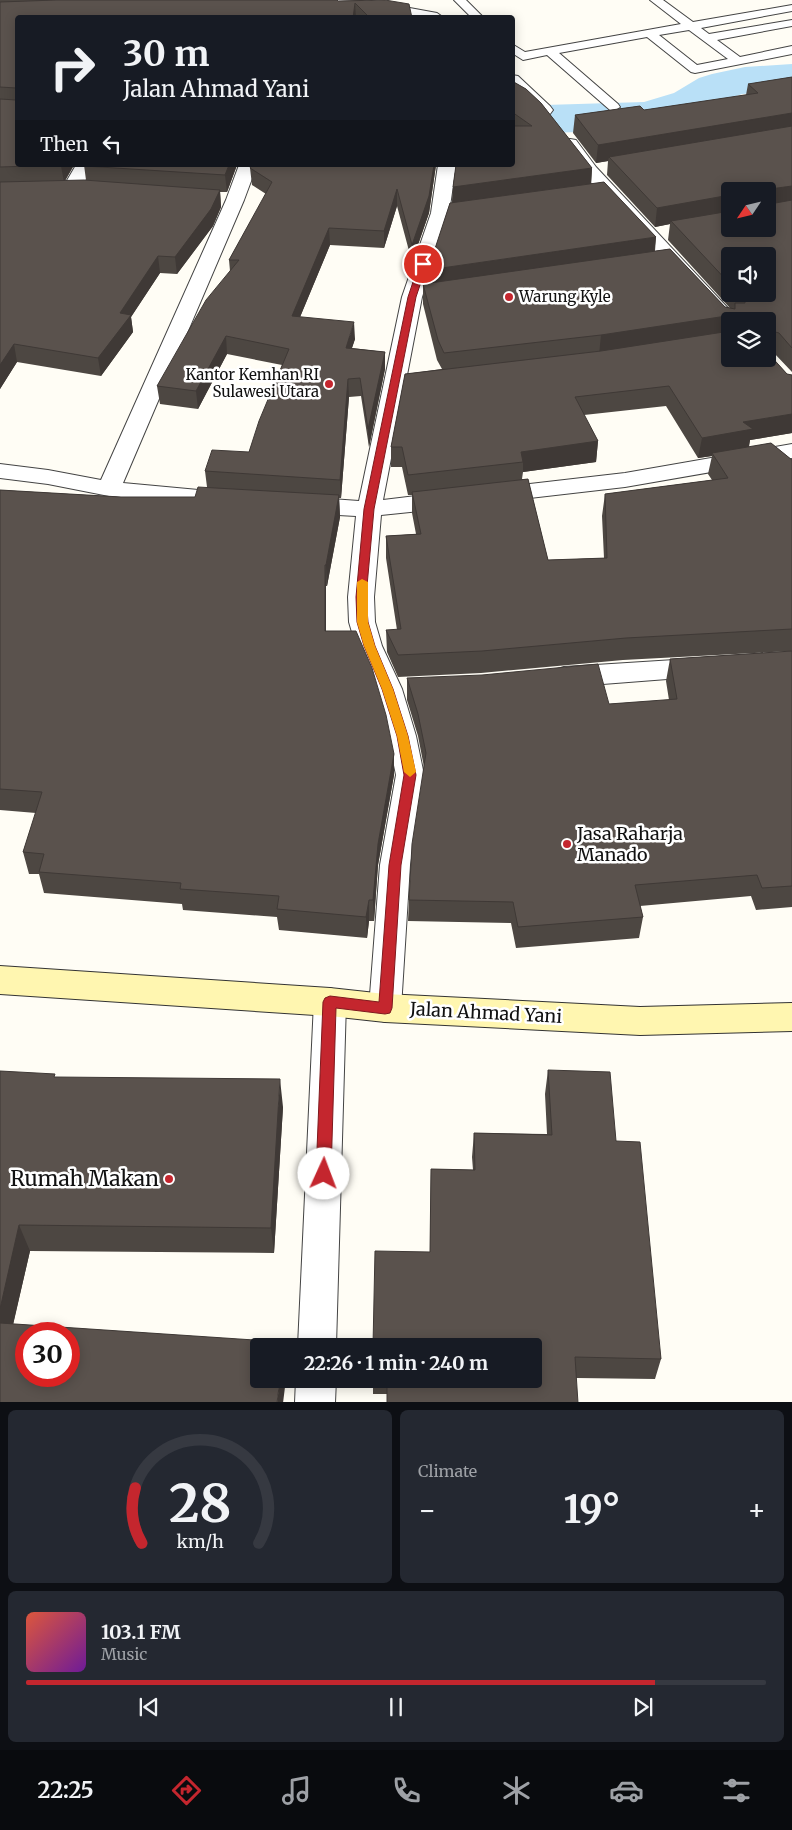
<!DOCTYPE html>
<html lang="en">
<head>
<meta charset="utf-8">
<style>
	:root { --surface:#171b24; --page:#242831; --text:#f1f3f6; --muted:#9ea1a6; --line:#363941; --accent:#c4262e }
	body { margin:0; font-family:Merriweather,serif; background:var(--page); color:var(--text); height:100vh; display:flex; flex-direction:column; font-size:19px; white-space:nowrap }
	* { box-sizing:border-box; margin:0 }
	p { font-size:16px; color:var(--muted) }
	.icon { flex:none; width:28px; height:28px; fill:none; stroke:currentColor; stroke-width:2; stroke-linecap:round; stroke-linejoin:round }
	.map { position:relative; height:1402px; overflow:hidden }
	.details { display:flex; flex-direction:column; gap:8px; padding:8px; background:#0d0f14; flex:1 }
	.details>* { flex:none }
	.banner { position:absolute; left:15px; top:15px; width:500px; height:152px; border-radius:5px; box-shadow:0 2px 12px #0003; background:#171b24; color:var(--text); overflow:hidden }
	.needle { width:32px; rotate:235deg }
	.buttons { position:absolute; left:721px; top:182px; display:grid; gap:10px }
	.buttons a { display:grid; place-items:center; width:55px; height:55px; border-radius:5px; background:var(--surface); box-shadow:0 2px 12px #0003; font-size:25px }
	.speed { position:absolute; left:15px; top:1322px; display:flex; gap:10px; font-size:25px; font-weight:700; text-align:center }
	.speed>* { display:grid; place-content:center; width:65px; height:65px; border-radius:50%; background:var(--surface); box-shadow:0 2px 12px #0003; line-height:1 }
	.speed .limit { border:8px solid #d22; background:#fff; color:#111 }
	.pin { position:absolute; display:grid; place-items:center; width:42px; height:42px; color:#fff; margin:-21px; border:2px solid #fff; border-radius:50%; box-shadow:0 1px 5px #0007 }
	.me { position:absolute; width:55px; margin:-28px; rotate:2deg; stroke-linejoin:round; filter:drop-shadow(0 0 4px #0008) }
	.turn { display:flex; align-items:center; gap:18px; height:105px; padding:0 25px; font-size:22px }
	.turn .icon { width:65px; height:65px; stroke-width:2.5 }
	.turn b { display:block; font-size:35px; line-height:42px }
	.then { display:flex; align-items:center; height:48px; padding:0 25px; background:#0003; gap:10px; font-size:19px }
	.big { font-size:38px; font-weight:700; line-height:1.1 }
	.details .tile { flex:1; display:flex; flex-direction:column; justify-content:center; gap:8px; min-width:0; padding:0 18px; border-radius:8px; background:var(--page) }
	.details .dial { align-items:center; gap:0 }
	.dial svg { height:130px; overflow:visible; fill:none; stroke:var(--line); stroke-width:7; stroke-linecap:round; text-anchor:middle }
	.dial text { fill:var(--text); stroke:none }
	.song { display:flex; align-items:center; gap:15px }
	.cover { width:60px; height:60px; border-radius:8px; background:linear-gradient(135deg,hsl(10 70% 55%),hsl(280 70% 35%)) }
	.played { height:5px; border-radius:2px; background:linear-gradient(90deg,var(--accent) 85%,var(--line) 85%) }
	.keys { display:flex; justify-content:space-around; direction:ltr }
	.heat { display:flex; justify-content:space-between; align-items:center; font-size:28px; direction:ltr }
	.details .tiles { flex:1; display:grid; gap:8px; grid-template-columns:1fr 1fr }
	.tile:last-child { grid-column:span 2 }
	.trip { position:absolute; left:250px; top:1338px; width:292px; height:50px; border-radius:5px; background:var(--surface); box-shadow:0 2px 12px #0003; font-weight:700; line-height:50px; text-align:center }
	.tab-bar { display:flex; height:80px; justify-content:space-around; align-items:center; background:#090b0e; color:var(--muted) }
	.tab-bar .icon { width:35px; height:35px }
	.tab-bar .active { color:var(--accent) }
	.tab-bar b { font-size:22px; color:var(--text) }
	.map>svg:first-child { display:block }
</style>
</head>
<body>
<div class="map">
<svg width="792" height="1403" viewBox="0 0 792 1403">
	<rect width="100%" height="100%" fill="#fffdf5"/>
	<g fill="none" stroke-linecap="round" stroke-linejoin="round">
		<!-- river -->
		<path fill="#b9e0f7" fill-rule="evenodd" d="M792 64V90L742 94 731 98 706 113 647 130 512 134V106L644 102 674 93 699 78 712 74 745 67Z"/>
		<!-- service casing -->
		<g stroke="#444" stroke-width="2">
			<path id="service" d="M454 0H466L484 18H472Z
				M650 0H663L693 22 792 5V11L701 28 709 34 792 20V26L717 40 740 57 792 46V54L695 73 691 72 647 37 559 53 618 104 620 107 614 111 610 110 547 55 523 60 512 53V44L525 52 681 24ZM689 30 728 59 697 65 659 35Z"/>
		</g>
		<!-- minor casing -->
		<g stroke="#444" stroke-width="2">
			<path id="minor" d="M334 0H366L437 13 444 18H410L342 5 337 3Z
				M512 75 518 76 550 106 553 110 550 114C535 117 523 99 512 90Z
				M570 139 576 140 596 167 740 321H730V327L723 325 584 175 561 144 564 140Z
				M76 165H94L78 193 71 195 64 193 62 189Z
				M239 165H257L244 200 123 483 220 492 228 495 232 500 228 505 220 508 109 496 48 484 0 478V464L48 470 101 480 226 200Z
				M438 165H456L449 213 422 297 383 500 449 492 457 495 461 500 457 505 449 508 381 515 374 597 375 622 382 646 402 689 416 736 424 775 410 865 401 1008 397 1018 385 1022 373 1018 369 1008 380 865 396 775 388 736 374 689 356 646 349 622 348 597 356 516 303 513 294 510 291 505 294 500 303 497 359 501 402 297 431 213Z
				M792 444V458L625 487 494 502 486 500 482 495 486 490 494 488 625 473Z
				M706 658 716 660 719 667 716 674 706 676 564 687 554 684 550 677 554 670 564 667Z
				M330 988 342 992 346 1002 336 1346H298L314 1002 318 992Z
				M296 1379H336L335 1403H295Z"/>
		</g>
		<!-- secondary casing -->
		<g stroke="#333" stroke-width="2">
			<path id="secondary" d="M0 966 330 988 385 994 640 1007 792 1003V1031L640 1035 385 1022 330 1016 0 994Z"/>
		</g>
		<!-- service -->
		<use href="#service" fill="#fff" fill-rule="evenodd"/>
		<!-- minor -->
		<use href="#minor" fill="#fff" fill-rule="evenodd"/>
		<!-- secondary -->
		<use href="#secondary" fill="#fff6b0" fill-rule="evenodd"/>
	</g>
	<!-- wall -->
	<path fill="#4d4742" fill-rule="evenodd" d="M0 0H337L338 1 360 0 412 18H18V165H74L65 181 86 180 84 165H237L227 192H220L221 207 213 226 177 274 160 273 131 317 133 332 101 376 17 362 0 389Z
		M792 77V372L774 353 768 351V353L787 374 792 375V433L750 440 749 447 771 443 792 460V651L623 660 481 673 398 677 387 652 386 630H397L386 558V536L416 534 412 513V495H408L402 467H391V447L405 374 442 369 437 360 423 304V284L428 283V270L450 203H452L453 187 456 165H512V81L526 89 541 103 592 168 591 184 604 182 656 237 655 251 670 249 725 307 730 308 668 240 670 224 655 227 607 175 608 161 596 163 573 133 575 115 640 106 644 110 746 95 748 84ZM730 191H768V229H730ZM730 256H768V294H730ZM730 321H768V359H730ZM666 406 698 458 712 456 708 474 712 480 605 494 602 516 604 558 548 560 528 479H522L523 472 596 462 598 441 584 415Z
		M252 165H436L429 213 412 262 397 206 384 248 330 245 300 317 355 339 352 348 385 352V369L369 447 361 396 349 397 341 498H339L340 517 327 586H326V631L394 754V775L378 865 374 921H369L367 938 279 930 277 917 183 910 182 904 44 893 39 874H29L23 852 36 813 0 810V490L121 497H195L207 487 205 471 249 452 282 365 227 354 198 409 160 404 157 386 230 271 229 260 266 194 252 185 250 168Z
		M792 651V907L756 910 751 896 640 906 643 917 639 938 516 948 511 923 408 921 409 900 424 767 418 736 407 700V678L609 704 669 700 666 681 670 659Z
		M548 1070 616 1141 661 1359 655 1379 577 1378 387 1394H373V1379H534L430 1252 431 1169 473 1170 472 1157 474 1133 547 1134 545 1094Z
		M0 1071 283 1107 274 1253 30 1251 13 1324 284 1342 285 1346H259L0 1403Z"/>
	<!-- shaded-wall -->
	<path fill="#3f3936" d="M355 3 356 18H353Z
		M792 113V131L609 157 608 161 596 163 598 145Z
		M61 165H74L64 182 61 166Z
		M229 165H237L227 192 225 175Z
		M434 165H436L429 213 412 262V245Z
		M592 168 591 185 452 204 453 187Z
		M792 186V204L768 208 770 189Z
		M397 189V206L384 248V231Z
		M220 190 221 207 213 226 177 274 175 257Z
		M730 195V214L671 221 670 224 655 227 657 208Z
		M329 228 330 245 293 334 292 316Z
		M656 237 654 254 428 287V270Z
		M158 256 160 273 131 317 133 332 101 376 98 358 120 313Z
		M733 315 732 321H730V334L599 355 601 335Z
		M354 322 355 339 346 365V348Z
		M226 336 227 354 198 409 196 391Z
		M14 344 17 362 0 389V365Z
		M385 352V369L369 447 368 429Z
		M348 379 349 397 341 498 340 480Z
		M792 414V433L750 440 748 450 712 453V456L698 458 702 438 743 422Z
		M598 441 596 462 523 472V462L521 452Z
		M339 495 340 517 327 586 326 565Z
		M325 565 326 586V653L325 631Z
		M394 754V775L378 865 374 921 373 900 378 844Z
		M369 900V921L367 938 366 917Z
		M280 1079 283 1107 274 1253 271 1228Z
		M19 1225 30 1251 8 1347 0 1330V1309Z
		M280 1379H286L283 1403H277Z"/>
	<!-- building -->
	<path fill="#5a524d" stroke="#3f3936" fill-rule="evenodd" d="M56 0H337L338 1 385 0 409 4 412 18H370L355 3 353 18H18V165H61L0 167V99L16 100V88L0 87V2Z
		M792 77V113L598 145 575 115 640 106 644 110 758 93 748 84Z
		M512 81 526 89 541 103 592 168 453 187 456 165H512V126H532L512 112Z
		M792 126V186L770 189V204L792 200V348L779 333 772 331 770 337H768V321H735V317L733 315 601 335 444 353 438 340 423 284 670 249 725 307 735 309V303H745V300L739 294H768V256H730V284L671 221 730 211V229H768V191H730V195L657 208 609 157Z
		M84 165H229L225 175 84 166Z
		M252 165H434L429 196 412 245 397 189 384 231 329 228 292 316 354 322 346 348 385 352 368 429 360 378 348 379 340 480 205 471 212 450 249 452 259 421 289 349 226 336 196 391 157 386 206 300 239 260H229L272 182 250 168Z
		M84 180 220 190 211 209 175 257 158 256 120 313 131 315 98 358 14 344 0 365V182Z
		M604 182 656 237 428 270 450 203Z
		M730 331V359H768V353L787 374 792 375V414L743 422 753 429 702 438 669 386 575 397 598 441 521 452 523 462 408 475 402 447H391L405 374 601 351Z
		M771 443 792 460V629L626 638 482 651 398 655 386 630 401 629 386 536 421 534 412 492 528 479 548 560 607 558 605 494 728 478 712 453Z
		M198 487 339 495 326 565H325V631H356L372 668 386 715 394 754 378 844 373 900H369L366 917 277 909 279 896 180 889 181 883 39 872 44 854 23 852 42 792 0 789V490L121 497H195Z
		M792 651V886L762 888 757 875 635 885 643 917 518 927 513 902 409 900 412 844 426 753 418 714 407 678 482 675 598 664 609 704 677 699 670 659Z
		M548 1070 610 1072 616 1141 640 1142 661 1359 575 1357 578 1403H387V1379H534V1346H373L375 1251 430 1252 431 1169 475 1170 474 1133 552 1135Z
		M0 1071 55 1074 54 1077 280 1079 271 1228 19 1225 0 1309Z
		M0 1323 284 1342 283 1346H259V1379H280L277 1403H0ZM26 1334H69V1376H26Z"/>
	<!-- route -->
	<path fill="#c4262e" stroke="#7f191e" d="M423 261 427 264 416 297 374 509 366 597 368 622 375 646 393 689 408 736 416 775 401 865 392 1008 390 1013 385 1014 336 1008 331 1174 329 1179 324 1181 318 1179 316 1174 323 1002 325 998 330 996 379 1002 389 865 404 775 397 736 382 689 364 646 357 622 356 597 364 509 408 297 419 264Z"/>
	<!-- slow -->
	<path fill="#f59e0b" d="M362 579 368 582V622L375 646 393 689 408 736 416 772 410 777 404 772 397 736 382 689 364 646 357 622V582Z"/>
	<!-- markers -->
	<g fill="#c4262e" stroke="#fff" stroke-width="2">
		<circle cx="509" cy="297" r="5"/>
		<circle cx="329" cy="384" r="5"/>
		<circle cx="567" cy="844" r="5"/>
		<circle cx="169" cy="1179" r="5"/>
	</g>
	<g text-anchor="middle" stroke-width="5" stroke-linejoin="round" paint-order="stroke">
		<!-- far-poi labels -->
		<g font-size="15" fill="#111" stroke="#fff" text-anchor="start">
			<text x="519" y="302">Warung Kyle</text>
			<text x="319" y="380" text-anchor="end">Kantor Kemhan RI<tspan x="319" dy="17">Sulawesi Utara</tspan></text>
		</g>
		<!-- poi labels -->
		<g font-size="18" fill="#111" stroke="#fff" text-anchor="start">
			<text x="577" y="840">Jasa Raharja<tspan x="577" dy="21">Manado</tspan></text>
		</g>
		<!-- street labels -->
		<g font-size="18" fill="#111" stroke="#fff">
			<text transform="translate(486 1013) rotate(3)" y="6">Jalan Ahmad Yani</text>
		</g>
		<!-- near-poi labels -->
		<g font-size="21" fill="#111" stroke="#fff" text-anchor="end">
			<text x="159" y="1186">Rumah Makan</text>
		</g>
	</g>
</svg>
<div class="buttons">
<a><svg class="needle" viewBox="-14 -14 28 28"><path d="M0-13l5 13h-10z" fill="#e53935"/><path d="M0 13l5-13h-10z" fill="#9ea1a6"/></svg></a>
<a><svg class="icon" aria-label="sound" viewBox="0 0 24 24"><path d="M4 9h4l5-4v14l-5-4H4zM17 9q2 3 0 6"/></svg></a>
<a><svg class="icon" aria-label="layers" viewBox="0 0 24 24"><path d="M12 4l9 5-9 5-9-5zM3 14l9 5 9-5"/></svg></a>
</div>
<div class="speed"><div class="limit">30</div></div>
<div class="pin" style="left:423px;top:264px;background:#d93025"><svg class="icon" aria-label="arrive" viewBox="0 0 24 24"><path d="M6 21V4h12l-3 4 3 4H6"/></svg></div>
<svg class="me" style="left:324px;top:1174px" viewBox="-20 -20 40 40"><circle r="19" fill="#fff"/><path d="M0-13L10 11 0 6-10 11z" fill="#c4262e"/></svg>
<div class="trip">22:26 · 1 min · 240 m</div>
<div class="banner">
<div class="turn"><svg class="icon" aria-label="right" viewBox="0 0 24 24"><path d="M7 20v-9h11M14 6l5 5-5 5"/></svg><div><b>30 m</b>Jalan Ahmad Yani</div></div>
<div class="then">Then<svg class="icon" aria-label="left" viewBox="0 0 24 24"><path d="M17 20v-9H6M10 6l-5 5 5 5"/></svg></div>
</div>
</div>
<section class="details">
<div class="tiles">
<div class="tile dial"><svg viewBox="0 0 100 80">
<path d="M14 69A42 42 0 1 1 86 69"/>
<path d="M14 69A42 42 0 0 1 10 35" stroke="#c4262e"/>
<text x="50" y="56" font-size="32" font-weight="700">28</text>
<text x="50" y="72" font-size="11">km/h</text>
</svg></div>
<div class="tile"><p>Climate</p>
<div class="heat"><a>−</a><b class="big">19°</b><a>+</a></div>
</div>
<div class="tile">
<div class="song"><i class="cover"></i><div><b>103.1 FM</b><p>Music</p></div></div>
<div class="played"></div>
<div class="keys"><svg class="icon" aria-label="previous" viewBox="0 0 24 24"><path d="M18 5L8 12l10 7zM5 5v14"/></svg><svg class="icon" aria-label="pause" viewBox="0 0 24 24"><path d="M8 5v14M16 5v14"/></svg><svg class="icon" aria-label="next" viewBox="0 0 24 24"><path d="M6 5l10 7-10 7zM19 5v14"/></svg></div>
</div>
</div>
</section>
<nav class="tab-bar">
<b>22:25</b>
<svg class="icon active" aria-label="directions" viewBox="0 0 24 24"><path d="M12 3l9 9-9 9-9-9zM9 14v-3h6M13 9l2 2-2 2"/></svg>
<svg class="icon" aria-label="music" viewBox="0 0 24 24"><path d="M9 18V5l10-2v13"/><circle cx="6" cy="18" r="3"/><circle cx="16" cy="16" r="3"/></svg>
<svg class="icon" aria-label="phone" viewBox="0 0 24 24"><path d="M5 4h4l2 5-3 2q2 4 5 5l2-3 5 2v4C11 20 4 13 5 4z"/></svg>
<svg class="icon" aria-label="climate" viewBox="0 0 24 24"><path d="M12 3v18M4 7l16 10M4 17L20 7"/></svg>
<svg class="icon" aria-label="car" viewBox="0 0 24 24"><path d="M5 17H2v-5l4-1 3-4h7l3 4 3 1v5h-3M9 17h6M6 11h13"/><circle cx="7" cy="17" r="2"/><circle cx="17" cy="17" r="2"/></svg>
<svg class="icon" aria-label="filters" viewBox="0 0 24 24"><path d="M4 7h16M4 17h16"/><circle cx="9" cy="7" r="2"/><circle cx="15" cy="17" r="2"/></svg>
</nav>
</body>
</html>
